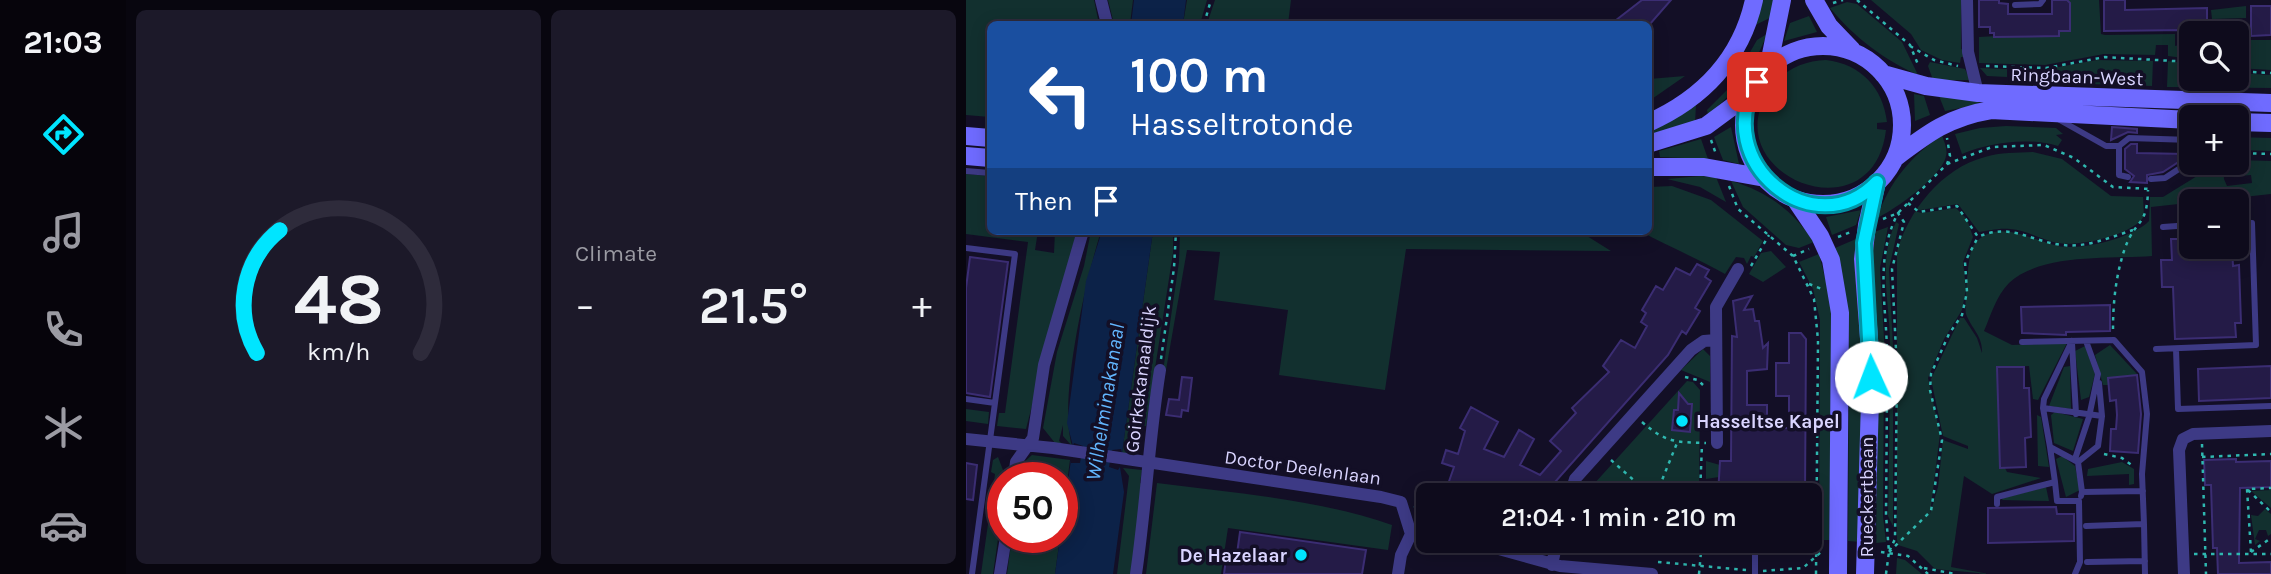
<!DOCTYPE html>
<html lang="en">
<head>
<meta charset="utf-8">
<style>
	:root { --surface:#0e0b1c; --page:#1c1929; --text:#f1f3f6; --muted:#9b9ba3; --line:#2e2b3b; --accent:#00e5ff }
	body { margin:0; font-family:Karla,sans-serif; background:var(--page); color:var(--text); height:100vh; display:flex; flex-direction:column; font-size:26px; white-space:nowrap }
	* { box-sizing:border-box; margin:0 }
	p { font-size:23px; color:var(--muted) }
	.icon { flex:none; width:38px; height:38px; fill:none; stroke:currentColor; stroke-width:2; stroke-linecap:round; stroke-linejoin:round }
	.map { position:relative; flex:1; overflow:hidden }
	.details { display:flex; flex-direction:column; gap:10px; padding:10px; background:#08060f; width:840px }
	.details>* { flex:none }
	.guide { position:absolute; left:21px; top:21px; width:665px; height:214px; border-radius:10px; box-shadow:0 4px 18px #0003,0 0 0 2px var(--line); background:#1a4fa0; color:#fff; overflow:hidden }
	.controls { position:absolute; left:1213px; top:21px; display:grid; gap:14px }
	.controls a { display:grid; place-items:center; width:70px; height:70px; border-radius:10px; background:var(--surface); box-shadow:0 4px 18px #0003,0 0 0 2px var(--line); font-size:35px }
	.speed { position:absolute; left:21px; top:462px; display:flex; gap:14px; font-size:35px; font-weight:700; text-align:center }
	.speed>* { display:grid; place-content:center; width:91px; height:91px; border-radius:50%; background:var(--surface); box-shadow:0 4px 18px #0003,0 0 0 2px var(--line); line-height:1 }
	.speed .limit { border:10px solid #d22; background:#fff; color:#111 }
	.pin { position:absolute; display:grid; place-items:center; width:60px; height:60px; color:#fff; margin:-30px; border-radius:14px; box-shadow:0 4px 10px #0006 }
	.me { position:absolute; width:77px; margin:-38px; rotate:358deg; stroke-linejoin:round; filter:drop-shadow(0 0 5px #0008) }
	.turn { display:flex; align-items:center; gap:24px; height:147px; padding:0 28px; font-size:32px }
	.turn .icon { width:91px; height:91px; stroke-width:2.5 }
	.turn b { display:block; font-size:49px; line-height:60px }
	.then { display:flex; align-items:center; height:66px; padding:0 28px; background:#0003; gap:14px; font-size:26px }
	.big { font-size:52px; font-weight:600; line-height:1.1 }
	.details .widget { flex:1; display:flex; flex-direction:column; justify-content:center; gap:10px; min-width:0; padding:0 24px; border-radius:10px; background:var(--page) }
	.details .dial { align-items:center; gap:0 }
	.dial svg { height:182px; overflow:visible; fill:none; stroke:var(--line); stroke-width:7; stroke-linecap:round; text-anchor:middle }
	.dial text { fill:var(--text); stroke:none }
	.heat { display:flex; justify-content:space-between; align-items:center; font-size:38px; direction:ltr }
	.details .tiles { flex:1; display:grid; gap:10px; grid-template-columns:repeat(2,1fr) }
	.trip { position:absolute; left:450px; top:483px; width:406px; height:70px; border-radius:10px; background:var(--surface); box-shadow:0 4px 18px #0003,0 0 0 2px var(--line); font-weight:600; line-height:70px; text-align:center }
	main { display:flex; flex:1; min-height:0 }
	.dock { display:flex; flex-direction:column; width:126px; justify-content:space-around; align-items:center; background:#06040b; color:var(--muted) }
	.dock .icon { width:49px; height:49px }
	.dock .current { color:var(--accent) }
	.dock b { font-size:32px; color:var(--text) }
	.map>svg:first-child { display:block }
</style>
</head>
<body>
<main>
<nav class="dock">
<b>21:03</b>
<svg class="icon current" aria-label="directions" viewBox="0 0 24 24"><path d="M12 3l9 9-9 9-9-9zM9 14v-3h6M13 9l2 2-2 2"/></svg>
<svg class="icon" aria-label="music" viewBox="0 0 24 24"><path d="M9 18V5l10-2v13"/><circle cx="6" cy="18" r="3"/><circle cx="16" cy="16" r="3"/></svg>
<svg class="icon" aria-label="phone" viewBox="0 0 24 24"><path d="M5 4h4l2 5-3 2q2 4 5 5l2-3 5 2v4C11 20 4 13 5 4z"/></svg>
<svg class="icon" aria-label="climate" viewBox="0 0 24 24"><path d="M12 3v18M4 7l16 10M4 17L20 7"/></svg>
<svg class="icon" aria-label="car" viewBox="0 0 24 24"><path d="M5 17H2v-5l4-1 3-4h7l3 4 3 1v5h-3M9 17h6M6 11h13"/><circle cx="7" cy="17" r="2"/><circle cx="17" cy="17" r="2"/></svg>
</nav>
<section class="details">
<div class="tiles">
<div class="widget dial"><svg viewBox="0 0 100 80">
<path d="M14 69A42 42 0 1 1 86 69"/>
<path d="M14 69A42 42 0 0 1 24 15" stroke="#00e5ff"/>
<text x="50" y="56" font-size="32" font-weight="700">48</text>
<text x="50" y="72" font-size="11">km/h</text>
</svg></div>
<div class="widget"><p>Climate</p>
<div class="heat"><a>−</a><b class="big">21.5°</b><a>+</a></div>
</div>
</div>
</section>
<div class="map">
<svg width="1305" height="574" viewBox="0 0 1305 574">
	<rect width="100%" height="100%" fill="#130f26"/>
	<!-- green -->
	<path fill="#12302f" d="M0 0H128L133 24H24V117L0 115Z
		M142 0H167L164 24H148Z
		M221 0H241L234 24H217Z
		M249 0H325L322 24H241Z
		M793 0H808L806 17 785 27Z
		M905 0H995V49L999 50V57H995L994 63 976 60 955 50 945 34Z
		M1101 0H1133L1135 34 1139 35 1209 34V46L1225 42V59L1202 56V45H1190L1189 55 1138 54 1079 65 1013 63V37L1087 33 1093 36 1094 29 1104 31V3Z
		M881 2 891 4 936 42 952 75C917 59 889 38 864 8Z
		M1280 6V18L1246 19 1245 10Z
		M843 16 851 32 818 41 824 23Z
		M1281 25V40H1305V70L1271 68 1270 33H1244V27Z
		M801 34C788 68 769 92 742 115L741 110 764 87 791 40Z
		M860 60C895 64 917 88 921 122L911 123V129L920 130C907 240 746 174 804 89 817 70 837 61 860 60Z
		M1131 60 1187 61 1186 86 1091 83V76L1076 75V70Z
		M1202 61 1225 64V79H1270L1271 73 1305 75V88L1201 87Z
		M964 62 999 69 1004 80H967L962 66Z
		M1014 68 1041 69V77L1021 76Z
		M719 76 683 101V79Z
		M948 94 958 96 964 115 949 121Z
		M973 96 1000 97 1016 104 979 111Z
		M730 105 729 123 683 138 682 127Z
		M1040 126 1090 128 1097 134 1090 135 1096 140 1092 146C1062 137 1024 142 996 154L989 134 1014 128Z
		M765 127 773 164 757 160 748 137Z
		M976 135C978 142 982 149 980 156 977 175 929 210 911 218 924 181 944 157 976 135Z
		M1270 137 1305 138V151L1271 150Z
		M735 139 742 159 694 157 693 151Z
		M1067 152 1096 159 1145 196 1177 197 1178 216C1168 235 1112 247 1092 243 1075 240 1061 230 1044 229 1031 228 1023 231 1013 232L992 204 948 211 956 213 990 208 1001 219 1007 237 997 262 1000 289 996 310 978 339 962 378 974 434 964 514 972 487 977 440 1002 449V446L977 436 965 379 994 318H998L1011 338 1016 353C1017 336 1005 328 1000 314 998 307 1002 253 1007 246 1029 216 1064 240 1092 246 1114 251 1167 238 1183 221L1184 197H1197L1249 165 1257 163 1258 179 1261 186 1286 183 1285 175 1260 177 1258 163H1270L1271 160 1305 161V194L1185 207 1186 256C1145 259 1074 253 1043 283 1030 296 1025 315 1018 331L1046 345 1101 343 1072 400 1067 399 1063 366 1031 368 1034 468H1039L1041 472 1075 478 1026 494 998 476 985 567 1023 574 969 569 951 551 932 545 931 540V252C942 211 976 168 1019 157 1034 152 1051 153 1067 152Z
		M0 174 24 176V231H72L69 250 88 253 89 231H111L60 429 31 426 33 413H39L62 242 0 234Z
		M735 176 750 177 760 202 734 187 701 179Z
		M765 181C801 191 827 211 848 242L833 248 820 245 777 207Z
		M706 186 745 200 797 241 788 257 785 256 781 264 778 258 770 257 759 274C734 260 702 246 674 231H682L683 187Z
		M895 210 890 225 866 235 860 217Z
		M930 222 933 224 923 269 927 346V526L922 516C923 458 924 401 924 344 924 303 911 260 930 222Z
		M922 227 914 268 919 357 913 368 905 264 908 232Z
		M125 231H135C120 280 92 399 106 446L97 436V425L93 441 98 445 89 443 77 428 91 352 118 266Z
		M187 231H207V253L180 426 165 424 163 441 171 443V456L156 453Z
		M214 231H613L645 251 440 249 419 390 313 375 322 310 248 300 254 252 221 250 200 370 197 371 213 262Z
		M890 239 897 337 895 542 882 541 883 335 869 248Z
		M805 251 820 267 797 282 783 274 795 253Z
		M853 254 866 305 867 540H853L854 320 847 289 833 262Z
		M1144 345 1172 375 1142 378 1143 385H1137L1129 355Z
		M1119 346 1129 374 1123 397 1115 400 1109 351Z
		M737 349 744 356V382L715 370Z
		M1104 366 1105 409 1083 406 1098 367Z
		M918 370 917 516 920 542 910 543 911 381Z
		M721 381 727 382 734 390 733 495H618Z
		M0 409 23 412 22 424 0 421Z
		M1089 412 1117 419 1107 451 1088 443 1085 415Z
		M1071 415 1075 417 1083 467 1072 466Z
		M66 455 104 460 96 521V478H55L58 462Z
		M1096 456 1109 466 1114 490 1100 497 1090 459Z
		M32 457 40 478H37V504L27 574H15L29 474 25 472 27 460Z
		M740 461 754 465 753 477 740 479Z
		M1156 462 1168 469V484L1163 485V474L1121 476 1122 469Z
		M157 468 176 470 174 483 179 484 167 574H151L163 476Z
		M191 483C269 493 351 499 426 525L422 550 262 528 255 574H180Z
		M1080 487 1083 501 1036 500 1037 498Z
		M1305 490V508L1285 491Z
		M1299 509 1305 514V534L1302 536 1300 530H1293L1289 539 1294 541 1289 545 1285 515 1292 516Z
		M46 537H94L89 574H41Z
		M605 541H733V553L630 546Z
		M931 558 939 560 956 574H930Z"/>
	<!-- water -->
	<path fill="#0c2248" d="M168 0H220L217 24H165Z
		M136 231H187L156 453 155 449 146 450 143 467 152 470 154 467 158 492 147 574H89L105 460V463H114L117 446 108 443 107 446 101 423 120 281Z"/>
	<!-- building -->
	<path fill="#241b47" stroke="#3b2d73" stroke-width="2" d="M676 0H705L684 24H645Z
		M1013 0H1033V3L1042 4V14H1086V0H1101L1104 3V31H1093V36L1028 37V33H1024V27H1013Z
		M1138 0H1159V10L1241 8V33H1220V30L1138 31Z
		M1285 6H1305V35L1285 36Z
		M1146 127 1171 129V133L1162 132 1145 140Z
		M1165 144H1171V153L1219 154 1217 159 1197 172 1181 175V183L1164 182 1168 176 1159 169V149Z
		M1205 239H1218L1215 247H1266L1267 266 1273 265 1275 323H1269L1270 337 1209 339 1207 287H1196L1195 260H1206Z
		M4 257 42 262 24 397 0 393V288Z
		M731 264 743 270 739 277 745 281 729 308 734 311 720 334 716 331 702 355 589 482 585 495H507L481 487 488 467 476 463 480 450 492 454 499 431 494 428 505 407 532 422 518 449 538 457 553 430 568 439 554 465 574 475 595 451 584 441 610 413 606 408 643 372 637 366 655 340 669 348 681 326 675 322 680 313 676 310 690 286 697 290 710 268 724 275Z
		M786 296 778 310 787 309 789 321H793L797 348 802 343 801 369 781 371V405H801V428H823V396H810V363H823V333H835L840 339 839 495H752L754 461H765L766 336 771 337 767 301Z
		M1144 305V331L1100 332V335L1056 333 1055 307Z
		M1305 366V398L1233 401 1232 369Z
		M1031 367H1058V388H1063L1065 437 1059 438 1060 467 1034 468Z
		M1171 375 1175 414 1172 453 1144 451 1145 429H1150L1151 415 1150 400 1144 401 1142 378Z
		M216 377 226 378 222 411 216 410 215 417 200 415 203 399 213 400Z
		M713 393 722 404H726L724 432 706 430 708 410H712Z
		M1270 459V462L1305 461V487L1274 488 1273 563 1305 562V574H1252L1251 548H1247L1245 485H1239L1238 460Z
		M0 463 11 465 7 500 0 499Z
		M1090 507 1091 514H1108V541L1022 543V508Z
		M274 532 400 550 396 574H258L260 559 270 561Z"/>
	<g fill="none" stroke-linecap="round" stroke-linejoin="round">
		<!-- path -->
		<path stroke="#2fb8b0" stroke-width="2.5" stroke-dasharray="3.5 5" stroke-linecap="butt" d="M891 0 944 45 953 67
			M867 3 877 0
			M238 24 245 0
			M944 46 968 60 992 66
			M1020 66 1080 68 1139 57 1225 62
			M1270 71 1305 73
			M745 140 750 154
			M1270 153 1305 154
			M981 164 1026 147 1078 145 1108 158 1147 187 1185 189
			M1231 167 1238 163
			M763 186 772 209 827 256 848 299 852 340 850 574
			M942 203 953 212 991 206 1012 237C1045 222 1065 242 1097 245 1120 248 1145 237 1167 230
			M917 219 932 213 981 164 984 156 981 138
			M872 237 885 232
			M827 256 843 249
			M785 266 803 235
			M843 284 856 289
			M1147 329C1147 302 1150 274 1159 248 1170 218 1181 228 1182 190
			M921 356C921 307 908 259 932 213L938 222 926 269 931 371 929 539 923 552
			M195 359 208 268 210 231
			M719 377 732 380 737 385
			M676 422C700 443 710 442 740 443
			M1236 444 1240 574
			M1138 454 1156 458 1167 466
			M1236 457 1305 454
			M645 460 680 491 694 495
			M1282 490 1305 512
			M690 495 711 443
			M734 495 736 444
			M448 506 462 510
			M558 541 575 546
			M915 552 942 556 962 574
			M923 552 965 511 976 440 964 390 965 374 983 334 996 315 1001 292 999 262 1012 237
			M1285 552 1281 489 1305 488
			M1285 552 1305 538
			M1228 554H1305
			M692 562 780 570
			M958 568 989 574
			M797 571 837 568 856 551
			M733 574 736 541
			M920 574 923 552 920 515 921 395"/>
		<!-- service -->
		<path stroke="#3d3a85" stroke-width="6" d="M1049 5 1074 4 1077 0
			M1092 119 1140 146H1153L1163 138 1225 140
			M1153 146V175L1162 177
			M0 171 24 173
			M1185 179 1199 178 1222 163 1225 154
			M1197 227 1225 225
			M0 248 49 254 6 574
			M1056 342 1148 340 1176 372 1181 414 1176 474 1178 524
			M1106 343 1110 414
			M1190 349 1290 345 1286 223 1270 224
			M1210 349 1212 409 1305 406
			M1133 383 1136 416
			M0 399 29 403
			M1077 408 1078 399 1106 341
			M1084 447 1089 482
			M1109 459 1123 417 1132 374 1120 341
			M1112 462 1084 447 1077 408 1136 416 1132 446 1112 462 1116 492
			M1115 496 1116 492 1177 491
			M1031 504V497L1089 482 1091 501H1113L1114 562 1109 574
			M1120 526 1178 524 1179 574
			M789 541V574
			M1121 562 1179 561"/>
		<!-- minor -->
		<path stroke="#3d3a85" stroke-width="12" d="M135 0 141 24
			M1001 0 1002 52 1012 93
			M0 439 87 448 415 497 435 502 445 534
			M751 443 750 307 772 269
			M48 478 50 462 67 438 78 365 117 231
			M604 495 609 479 725 350 738 341 750 340
			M445 534 462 528
			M504 541 594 566 686 574
			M586 565 591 541
			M34 574 40 537
			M170 574C180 506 183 438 194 370
			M432 574 435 555 445 534
			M1218 574 1213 450 1217 439 1227 434 1305 431"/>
		<!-- secondary -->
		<path stroke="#6f6bff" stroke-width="18" d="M848 0 863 26 886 50
			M778 125a79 79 0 1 1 158 0a79 79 0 1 1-158 0Z
			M802 69 816 0
			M917 74 960 86 1012 93 1305 103
			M1270 122 1305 123
			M682 123C736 99 775 59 788 0
			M0 136 24 138
			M682 144 740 126 786 92
			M0 156 24 158
			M929 158C962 133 983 117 1025 110L1225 120
			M682 167H738L799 178
			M829 199 854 236 865 260 874 313 872 574
			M899 574 905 365 897 259 901 225 911 182"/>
	</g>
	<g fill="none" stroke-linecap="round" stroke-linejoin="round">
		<!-- route casing -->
		<g stroke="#0095a6" stroke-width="18">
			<path id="route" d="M791 82C743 161 848 248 911 182L898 243 905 377"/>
		</g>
		<!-- route -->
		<use href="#route" stroke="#00e5ff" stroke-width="12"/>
	</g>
	<!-- markers -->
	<g fill="#00e5ff" stroke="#130f26" stroke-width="2.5">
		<circle cx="716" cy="421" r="7"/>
		<circle cx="335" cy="555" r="7"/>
	</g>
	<g text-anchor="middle" stroke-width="7" stroke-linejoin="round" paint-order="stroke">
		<!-- street labels -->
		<g font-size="19" fill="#d9d4ff" stroke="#130f26">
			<text transform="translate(1111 76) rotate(2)" y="7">Ringbaan-West</text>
			<text transform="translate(174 379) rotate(-83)" y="7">Goirkekanaaldijk</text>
			<text transform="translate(337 467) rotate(8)" y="7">Doctor Deelenlaan</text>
			<text transform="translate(900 497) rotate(-90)" y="7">Rueckertbaan</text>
		</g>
		<!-- poi labels -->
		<g font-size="19" font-weight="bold" fill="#d9d4ff" stroke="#130f26" text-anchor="start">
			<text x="730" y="428">Hasseltse Kapel</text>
			<text x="321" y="562" text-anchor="end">De Hazelaar</text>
		</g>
		<!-- water labels -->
		<g font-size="21" font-style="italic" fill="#62b6ff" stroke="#130f26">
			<text transform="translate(139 402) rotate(-81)" y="7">Wilhelminakanaal</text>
		</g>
	</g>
</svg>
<div class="controls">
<a><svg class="icon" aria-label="search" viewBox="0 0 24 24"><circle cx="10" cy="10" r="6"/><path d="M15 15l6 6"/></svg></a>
<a>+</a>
<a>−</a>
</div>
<div class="speed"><div class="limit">50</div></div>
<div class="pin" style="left:791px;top:82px;background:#d93025"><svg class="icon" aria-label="arrive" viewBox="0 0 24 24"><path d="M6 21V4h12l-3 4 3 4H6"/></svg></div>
<svg class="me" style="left:905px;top:377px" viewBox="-20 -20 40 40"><circle r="19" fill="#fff"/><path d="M0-13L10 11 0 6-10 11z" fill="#00e5ff"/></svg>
<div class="trip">21:04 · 1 min · 210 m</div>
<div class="guide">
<div class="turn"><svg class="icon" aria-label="left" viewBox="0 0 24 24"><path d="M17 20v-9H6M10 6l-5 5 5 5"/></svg><div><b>100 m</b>Hasseltrotonde</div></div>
<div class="then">Then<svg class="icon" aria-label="arrive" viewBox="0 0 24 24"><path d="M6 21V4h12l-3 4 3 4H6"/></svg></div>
</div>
</div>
</main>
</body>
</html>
